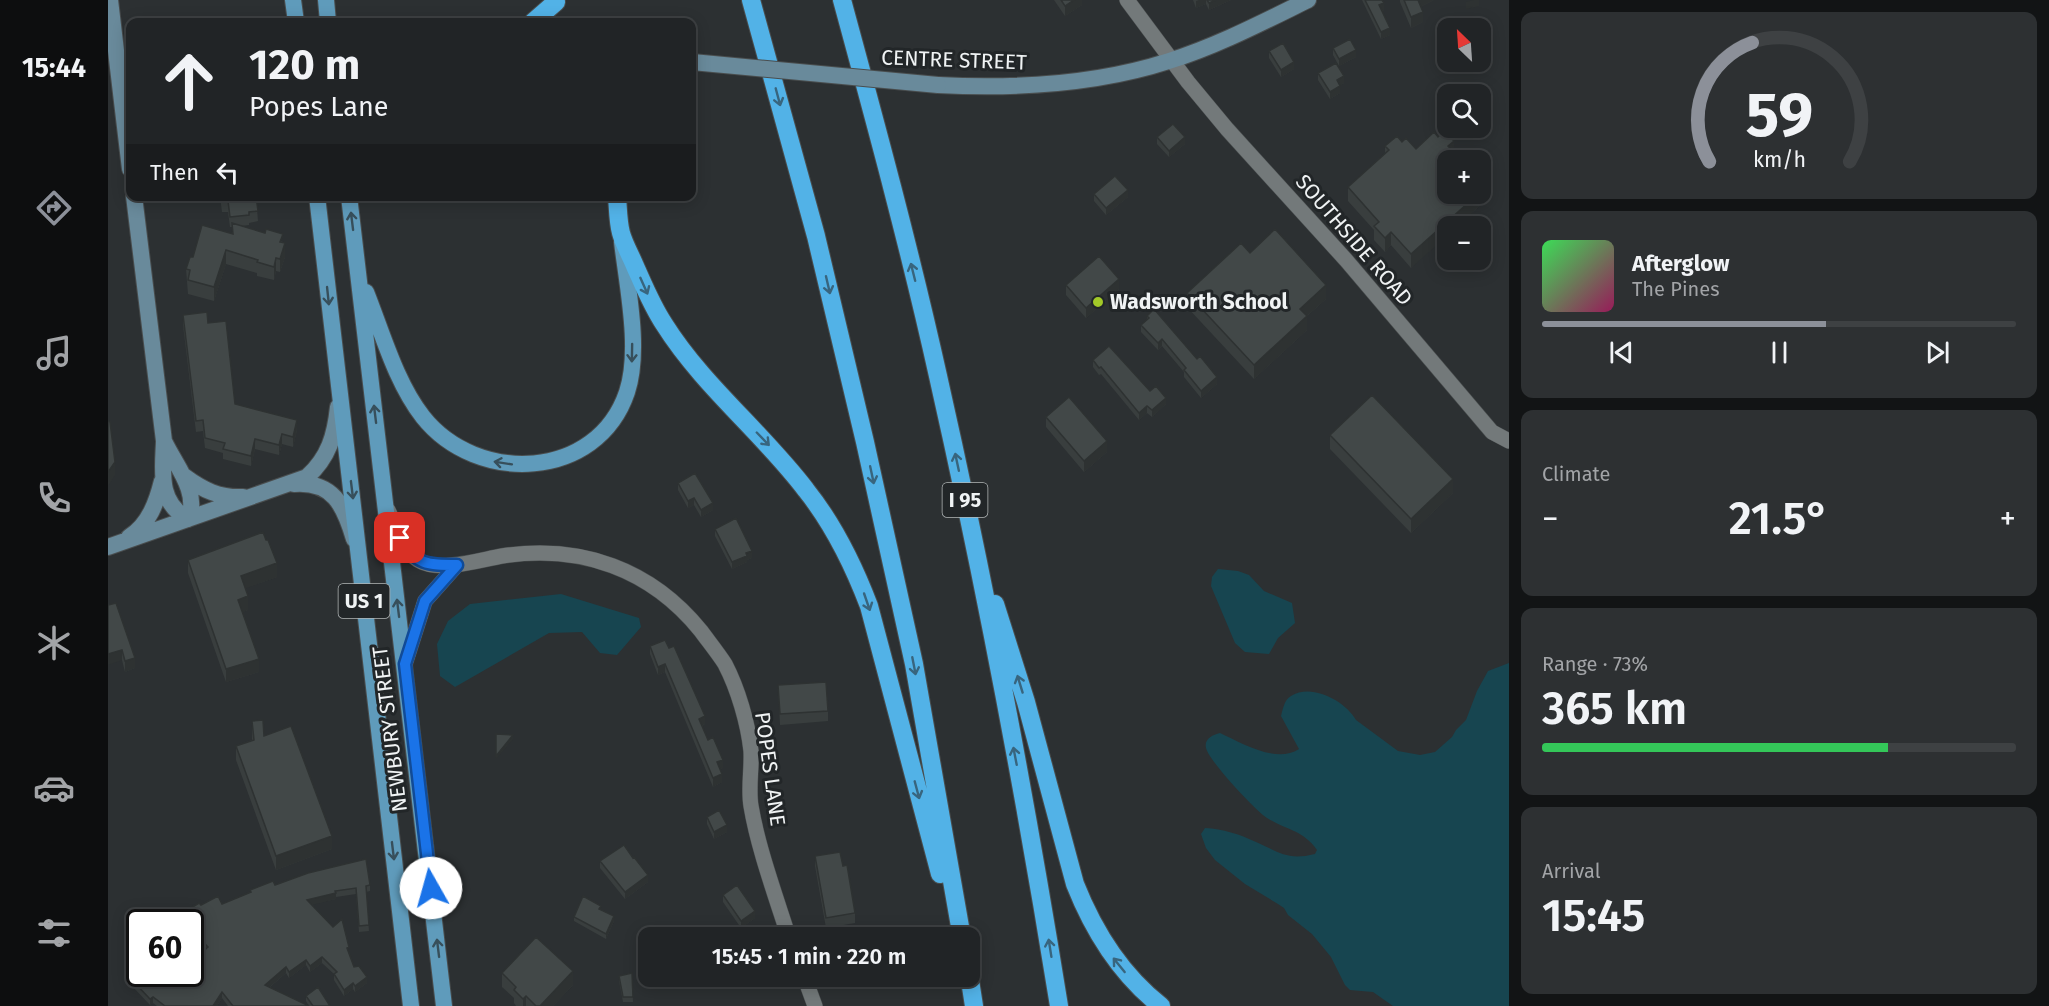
<!DOCTYPE html>
<html lang="en">
<head>
<meta charset="utf-8">
<style>
	:root { --surface:#212426; --page:#2d3032; --text:#f1f3f6; --muted:#a2a4a7; --line:#3e4143; --accent:#8c9099 }
	body { margin:0; font-family:"Fira Sans",sans-serif; background:var(--page); color:var(--text); height:100vh; display:flex; flex-direction:column; font-size:22px; white-space:nowrap }
	* { box-sizing:border-box; margin:0 }
	p { font-size:20px; color:var(--muted) }
	.icon { flex:none; width:33px; height:33px; fill:none; stroke:currentColor; stroke-width:2; stroke-linecap:round; stroke-linejoin:round }
	.map { position:relative; flex:1; overflow:hidden }
	.drawer { display:flex; flex-direction:column; gap:12px; padding:12px; background:#121415; width:540px }
	.drawer>* { flex:none }
	.hud { position:absolute; left:18px; top:18px; width:570px; height:183px; border-radius:12px; box-shadow:0 3px 15px #0003,0 0 0 2px var(--line); background:#212426; color:var(--text); overflow:hidden }
	.needle { width:39px; rotate:335deg }
	.tools { position:absolute; left:1329px; top:18px; display:grid; gap:12px }
	.tools a { display:grid; place-items:center; width:54px; height:54px; border-radius:12px; background:var(--surface); box-shadow:0 3px 15px #0003,0 0 0 2px var(--line); font-size:30px }
	.speed { position:absolute; left:18px; top:909px; display:flex; gap:12px; font-size:30px; font-weight:700; text-align:center }
	.speed>* { display:grid; place-content:center; width:78px; height:78px; border-radius:50%; background:var(--surface); box-shadow:0 3px 15px #0003,0 0 0 2px var(--line); line-height:1 }
	.speed .limit { border:3px solid #111; border-radius:9px; background:#fff; color:#111 }
	.pin { position:absolute; display:grid; place-items:center; width:51px; height:51px; color:#fff; margin:-26px; border-radius:12px; box-shadow:0 3px 9px #0006 }
	.me { position:absolute; width:66px; margin:-33px; rotate:353deg; stroke-linejoin:round; filter:drop-shadow(0 0 4px #0008) }
	.turn { display:flex; align-items:center; gap:21px; height:126px; padding:0 24px; font-size:27px }
	.turn .icon { width:78px; height:78px; stroke-width:2.5 }
	.turn b { display:block; font-size:42px; line-height:51px }
	.then { display:flex; align-items:center; height:57px; padding:0 24px; background:#0003; gap:12px; font-size:22px }
	.big { font-size:45px; font-weight:600; line-height:1.1 }
	.drawer .card { flex:1; display:flex; flex-direction:column; justify-content:center; gap:9px; min-width:0; padding:0 21px; border-radius:12px; background:var(--page) }
	.drawer .dial { align-items:center; gap:0 }
	.dial svg { height:156px; overflow:visible; fill:none; stroke:var(--line); stroke-width:7; stroke-linecap:round; text-anchor:middle }
	.dial text { fill:var(--text); stroke:none }
	.song { display:flex; align-items:center; gap:18px }
	.cover { width:72px; height:72px; border-radius:9px; background:linear-gradient(135deg,hsl(130 70% 55%),hsl(330 70% 35%)) }
	.played { height:6px; border-radius:3px; background:linear-gradient(90deg,var(--accent) 60%,var(--line) 60%) }
	.keys { display:flex; justify-content:space-around; direction:ltr }
	.heat { display:flex; justify-content:space-between; align-items:center; font-size:33px; direction:ltr }
	.charge { height:9px; border-radius:4px; background:linear-gradient(90deg,#34c759 73%,var(--line) 0) }
	.trip { position:absolute; left:530px; top:927px; width:342px; height:60px; border-radius:12px; background:var(--surface); box-shadow:0 3px 15px #0003,0 0 0 2px var(--line); font-weight:600; line-height:60px; text-align:center }
	main { display:flex; flex:1; min-height:0 }
	.dock { display:flex; flex-direction:column; width:108px; justify-content:space-around; align-items:center; background:#0d0e0f; color:var(--muted) }
	.dock .icon { width:42px; height:42px }
	.dock .current { color:var(--accent) }
	.dock b { font-size:27px; color:var(--text) }
	.map>svg:first-child { display:block }
</style>
</head>
<body>
<main>
<nav class="dock">
<b>15:44</b>
<svg class="icon current" aria-label="directions" viewBox="0 0 24 24"><path d="M12 3l9 9-9 9-9-9zM9 14v-3h6M13 9l2 2-2 2"/></svg>
<svg class="icon" aria-label="music" viewBox="0 0 24 24"><path d="M9 18V5l10-2v13"/><circle cx="6" cy="18" r="3"/><circle cx="16" cy="16" r="3"/></svg>
<svg class="icon" aria-label="phone" viewBox="0 0 24 24"><path d="M5 4h4l2 5-3 2q2 4 5 5l2-3 5 2v4C11 20 4 13 5 4z"/></svg>
<svg class="icon" aria-label="climate" viewBox="0 0 24 24"><path d="M12 3v18M4 7l16 10M4 17L20 7"/></svg>
<svg class="icon" aria-label="car" viewBox="0 0 24 24"><path d="M5 17H2v-5l4-1 3-4h7l3 4 3 1v5h-3M9 17h6M6 11h13"/><circle cx="7" cy="17" r="2"/><circle cx="17" cy="17" r="2"/></svg>
<svg class="icon" aria-label="filters" viewBox="0 0 24 24"><path d="M4 7h16M4 17h16"/><circle cx="9" cy="7" r="2"/><circle cx="15" cy="17" r="2"/></svg>
</nav>
<div class="map">
<svg width="1401" height="1006" viewBox="0 0 1401 1006">
	<rect width="100%" height="100%" fill="#2c3032"/>
	<!-- green -->
	<path fill="#174550" d="M1110 569 1130 571 1141 575 1156 591 1184 603 1187 623 1170 638 1161 654 1137 652 1127 643 1103 586 1104 577Z
		M453 594 531 618 533 627 509 655 492 653 474 632 441 633 347 687 332 676 329 644 340 621 362 604Z
		M1401 663V1006H1285L1265 992 1242 990 1237 985 1223 957 1204 934 1180 915 1176 908 1170 904 1137 884 1107 860 1098 848 1093 834 1097 828C1115 829 1131 834 1148 842 1171 852 1179 861 1207 854L1209 850C1195 830 1178 830 1159 818 1147 810 1101 761 1098 748 1096 739 1104 735 1112 733 1134 743 1168 764 1191 749L1173 716C1175 709 1176 700 1183 696 1204 683 1237 701 1248 720L1290 751 1312 755 1327 752 1344 737 1348 730 1358 720 1369 691 1380 671Z"/>
	<g fill="none" stroke-linecap="round" stroke-linejoin="round">
		<!-- minor casing -->
		<g stroke="#494d4e" stroke-width="16">
			<path id="minor" d="M1019 0 1080 82 1119 129 1238 260 1384 432 1401 441
				M280 510C288 526 293 550 310 560 331 573 371 560 394 556 473 544 543 569 593 631 601 642 610 653 617 664 630 689 640 723 643 751 644 769 640 788 643 806 650 848 668 897 681 938
				M297 664 317 601 349 565
				M696 976 707 1006"/>
		</g>
		<!-- secondary casing -->
		<g stroke="#494d4e" stroke-width="18">
			<path id="secondary" d="M2 0 22 169
				M830 85C907 89 987 85 1061 61 1109 46 1155 22 1200 0
				M26 196 56 441C55 470 49 502 80 519
				M57 443C68 466 92 493 80 519
				M76 476C95 490 111 498 135 497
				M186 484C225 481 236 505 246 539
				M21 537C41 525 49 501 54 481
				M0 547 199 477C221 457 227 435 230 407"/>
		</g>
		<!-- primary casing -->
		<g stroke="#494d4e" stroke-width="18">
			<path id="primary" d="M185 0 188 22
				M218 0 220 22
				M209 196 303 1006
				M241 196 336 1006
				M258 292C274 332 288 383 315 417 369 485 489 481 519 392 533 350 519 285 514 242"/>
		</g>
		<!-- motorway casing -->
		<g stroke="#494d4e" stroke-width="20">
			<path id="motorway" d="M643 0 708 236 757 442 806 664 854 938
				M734 0C768 125 802 250 830 376 877 584 917 795 951 1006
				M425 22 448 2
				M509 196C510 208 510 222 513 233 516 244 523 256 527 266 536 286 544 306 556 324 595 386 654 432 698 490 726 525 745 564 761 606L832 874
				M887 604 918 702 967 884C986 932 1012 974 1053 1006
				M861 974 866 1006"/>
		</g>
		<!-- minor -->
		<use href="#minor" stroke="#73797a" stroke-width="15"/>
		<!-- secondary -->
		<use href="#secondary" stroke="#698a9b" stroke-width="16"/>
		<!-- primary -->
		<use href="#primary" stroke="#5f9bbb" stroke-width="16"/>
		<!-- motorway -->
		<use href="#motorway" stroke="#52b2e7" stroke-width="18"/>
		<!-- secondary-bridge casing -->
		<g stroke="#494d4e" stroke-width="18" stroke-linecap="butt">
			<path id="secondary-bridge" d="M584 62 830 85"/>
		</g>
		<!-- secondary-bridge -->
		<use href="#secondary-bridge" stroke="#698a9b" stroke-width="16"/>
	</g>
	<!-- wall -->
	<path fill="#393e3e" d="M946 0H974V5L957 16Z
		M1085 0H1123L1101 10 1098 4 1088 8Z
		M1254 0H1274L1276 10 1274 11 1282 35 1273 39Z
		M1292 0H1326L1314 6V9L1315 22 1303 28 1292 2Z
		M1225 48 1248 57 1231 66 1225 55Z
		M1161 51 1186 69 1173 77 1161 58Z
		M1210 73 1236 83 1232 85V93L1222 99 1210 80Z
		M1049 137 1077 144 1061 157 1049 144Z
		M1294 142 1308 149 1346 152 1377 201 1349 226H1340L1303 268 1283 245 1277 252 1266 240V230L1240 201V187L1277 153V146Z
		M986 194 1020 197 998 215 986 201Z
		M112 196H148L150 221 141 223V225L133 226 175 242 177 257 172 272 168 271 166 280 149 276V273L118 264 106 301 80 294 78 269 85 257 124 233V227H122L120 212H114Z
		M1142 253 1218 299 1199 316V330L1146 379 1079 307V293Z
		M958 285 1011 289 978 318 958 295Z
		M75 315 100 323 127 404 189 430 185 447 174 444 171 455 147 449 143 466 115 459V453L97 448 95 431 88 432 75 325Z
		M1039 316 1109 384 1093 398 1076 377V372L1054 346 1050 350 1033 332V325L1039 320Z
		M985 360 1042 391 1058 404 1044 417 1039 413 1031 420 993 374 991 375 985 367Z
		M938 417 999 452 976 472 938 427Z
		M1222 435 1345 493 1303 533 1222 449Z
		M570 483 605 510 593 517 586 505 580 508 570 490Z
		M607 529 644 558 639 560V562L624 569 607 536Z
		M80 560 169 577 137 588 140 610 134 612 151 672 118 682 80 573Z
		M0 605 27 668 17 672 14 660Z
		M557 640 597 724 594 726 600 740 615 768 612 769 614 782 605 787 557 672 550 675 542 654V646Z
		M670 685 720 711V721L672 725Z
		M144 721 156 736 224 849 168 870 128 760V746L144 740Z
		M599 817 619 832 606 839 599 824Z
		M707 856 735 866 747 913V923L718 928 707 866Z
		M492 861 540 882 517 899 492 868Z
		M167 885H262V891L258 892 261 931 251 932 248 894 228 897V899L204 904 241 952 246 967 259 983 247 992 245 989 236 996 226 980V974L214 963 202 972 198 965 181 978 178 973 161 988 201 1006 198 1001V996L222 1006H120L114 998 109 1006H49L45 1003 42 1005 24 986V980L54 975 70 979 82 974 83 962 97 950 86 939 82 941V922L75 913 93 905 114 904 142 892V890Z
		M615 895 647 918 633 928 615 902Z
		M493 910 506 921 498 939 466 921V917Z
		M32 934V956L25 960 17 947V941Z
		M394 973 465 985 445 1006H408L406 1003V998L394 987Z
		M524 973 525 1002H515L511 981V976Z"/>
	<!-- shaded-wall -->
	<path fill="#2e3232" d="M966 0H974V5L957 16V6Z
		M1091 0H1098V4L1088 8V1Z
		M1108 0H1123L1101 10V3Z
		M1310 0H1326L1314 6V8L1310 10Z
		M1366 0H1371V6L1358 9V2Z
		M1276 3V10L1271 12V5Z
		M1315 12V22L1303 28V17Z
		M1282 28V35L1273 39V32Z
		M1248 50V57L1231 66V59Z
		M1186 62V69L1173 77V70Z
		M1236 76V83L1229 87V80Z
		M1232 86V93L1222 99V92Z
		M1077 137V144L1061 157V151Z
		M1346 141V154L1340 146Z
		M1377 187V201L1349 226H1340V235L1303 268V254L1370 194H1372V192Z
		M1020 190V197L998 215V208Z
		M1283 232V245L1277 252V238Z
		M177 243V257L172 272V259Z
		M118 250V264L106 301V287Z
		M168 258V271L166 280V267Z
		M1011 279V289L978 318V308Z
		M1218 285V299L1192 322V309Z
		M1199 316V330L1146 379V365Z
		M1054 339V346L1050 350V343Z
		M1109 377V384L1093 398V391Z
		M1058 398V404L1044 417V410Z
		M1039 406V413L1031 420V413Z
		M189 420V430L185 447V437Z
		M174 434V444L171 455V445Z
		M147 439V449L143 466V456Z
		M999 441V452L976 472V461Z
		M7 462V475L0 486V472Z
		M1345 479V493L1303 533V519Z
		M586 498V505L580 508V501Z
		M605 503V510L593 517V510Z
		M644 551V558L639 560V562L624 569V562Z
		M169 563V577L133 590V576Z
		M140 596V610L130 614V600Z
		M14 650V660L0 665V654Z
		M27 658V668L17 672V661Z
		M151 659V672L118 682V669Z
		M557 664V672L550 675V667Z
		M597 716V724L591 727V719Z
		M405 735V739L388 759V756Z
		M615 760V768L609 771V762Z
		M614 774V782L605 787V778Z
		M619 825V832L606 839V832Z
		M224 836V849L168 870V856Z
		M540 875V882L517 899V892Z
		M228 893V899L199 906V900Z
		M647 911V918L633 928V921Z
		M506 916V921L498 939V934Z
		M86 933V939L82 941V935Z
		M32 950V956L25 960V954Z
		M214 957V963L202 972V966Z
		M198 960V965L181 978V972Z
		M178 967V973L157 991V985Z
		M465 971V985L445 1006H432Z
		M259 977V983L247 992V986Z
		M245 983V989L236 996V990Z
		M114 992V998L109 1006H105Z
		M418 996V1006H415V999Z
		M45 997V1003L42 1005V999Z"/>
	<!-- building -->
	<path fill="#424848" stroke="#2e3232" stroke-width="1.5" d="M953 0H966L957 6Z
		M1099 0H1108L1101 3Z
		M1257 0H1274L1276 3 1271 5 1282 28 1273 32Z
		M1296 0H1310L1315 12 1303 17Z
		M1242 39 1248 50 1231 59 1225 48Z
		M1175 43 1186 62 1173 70 1161 51Z
		M1228 63 1236 76 1229 80 1232 86 1222 92 1210 73Z
		M1065 124 1077 137 1061 151 1049 137Z
		M1336 131 1346 141 1340 146 1353 160H1340V194H1370L1303 254 1283 232 1277 238 1266 226 1271 222 1240 187 1281 150 1277 146 1289 136 1294 142 1298 138 1308 149 1326 132 1330 137Z
		M1007 176 1020 190 998 208 986 194Z
		M1372 182 1377 187 1372 192Z
		M114 196H148L150 211 141 212V215L122 217 120 201 114 202Z
		M124 223 157 233 158 229 175 234 172 242 177 243 172 259 168 258 166 267 149 262 150 260 118 250 106 287 80 280 82 270 78 269 82 257H85L94 225 125 234Z
		M1167 229 1218 285 1192 309 1199 316 1146 365 1079 293 1133 243 1142 253Z
		M991 256 1011 279 978 308 958 285Z
		M1046 309 1089 359 1092 356 1109 377 1093 391 1076 370 1078 368 1054 339 1050 343 1033 325 1041 318 1039 316Z
		M99 312 100 323 118 321 127 404 189 420 185 437 174 434 171 445 147 439 143 456 115 449 117 443 97 438 95 420 88 421 75 315Z
		M1001 346 1042 391 1048 386 1058 398 1044 410 1039 406 1031 413 993 367 991 368 985 360Z
		M1264 395 1345 479 1303 519 1222 435Z
		M961 397 999 441 976 461 938 417Z
		M0 421 2 422 7 462 0 472Z
		M587 473 605 503 593 510 586 498 580 501 570 483Z
		M628 518 644 551 638 553 639 556 624 562 607 529Z
		M155 532 158 540H160L169 563 133 576 140 596 130 600 151 659 118 669 80 560Z
		M8 603 27 658 17 661 14 650 0 654V605Z
		M557 640 561 648 566 646 597 716 591 719 600 740 605 737 615 760 609 762 614 774 605 778 557 664 550 667 542 646Z
		M718 682 720 711 672 714 670 685Z
		M155 720 156 736 183 726 224 836 168 856 128 746 146 740 144 721Z
		M388 734 405 735 388 756Z
		M611 810 619 825 606 832 599 817Z
		M516 845 525 858 526 857 540 875 517 892 492 861Z
		M732 852 735 866 739 865 747 913 718 918 707 856Z
		M258 859 262 885 258 886 261 925 251 926 248 888 227 891 228 893 199 900 225 927 234 919 241 947 239 948 246 967 251 966 259 977 247 986 245 983 236 990 226 974 229 972 214 957 202 966 198 960 181 972 178 967 157 985 201 1006H125L114 992 105 1006H57L45 997 42 999 24 980 32 974H53L54 975 56 974H65L70 979 76 974H82V968L86 965 83 962 100 947 86 933 82 935V922H54L72 910 75 913 91 903 93 905 110 896 114 904 143 892 142 890 165 881 167 885 200 873Z
		M629 885 647 911 633 921 615 895Z
		M475 896 493 906 491 909 506 916 498 934 466 917Z
		M32 934V950L25 954 17 941Z
		M428 937 465 971 432 1006H428L418 996 415 999 406 990 408 987 394 973Z
		M524 973 525 997H515L511 976Z
		M210 987 222 1006H205L198 996Z"/>
	<!-- one-way arrows -->
	<defs><path id="oneway-shaft" d="M-6 0H5M1.5-3L5.5 0L1.5 3" fill="none" stroke-width="1.6" stroke-linecap="round" stroke-linejoin="round" transform="scale(1.5)"/></defs>
	<g stroke="#38657e">
		<use href="#oneway-shaft" transform="translate(670 97) rotate(75)"/>
		<use href="#oneway-shaft" transform="translate(805 272) rotate(-104)"/>
		<use href="#oneway-shaft" transform="translate(720 285) rotate(77)"/>
		<use href="#oneway-shaft" transform="translate(536 286) rotate(66)"/>
		<use href="#oneway-shaft" transform="translate(655 439) rotate(46)"/>
		<use href="#oneway-shaft" transform="translate(849 462) rotate(-102)"/>
		<use href="#oneway-shaft" transform="translate(764 475) rotate(78)"/>
		<use href="#oneway-shaft" transform="translate(759 602) rotate(71)"/>
		<use href="#oneway-shaft" transform="translate(806 666) rotate(79)"/>
		<use href="#oneway-shaft" transform="translate(912 684) rotate(-107)"/>
		<use href="#oneway-shaft" transform="translate(907 756) rotate(-101)"/>
		<use href="#oneway-shaft" transform="translate(809 790) rotate(75)"/>
		<use href="#oneway-shaft" transform="translate(942 948) rotate(-99)"/>
		<use href="#oneway-shaft" transform="translate(1011 965) rotate(-129)"/>
	</g>
	<g stroke="#374f5b">
		<use href="#oneway-shaft" transform="translate(244 221) rotate(-97)"/>
		<use href="#oneway-shaft" transform="translate(220 296) rotate(84)"/>
		<use href="#oneway-shaft" transform="translate(524 353) rotate(91)"/>
		<use href="#oneway-shaft" transform="translate(267 414) rotate(-97)"/>
		<use href="#oneway-shaft" transform="translate(395 463) rotate(-171)"/>
		<use href="#oneway-shaft" transform="translate(244 490) rotate(83)"/>
		<use href="#oneway-shaft" transform="translate(290 608) rotate(-97)"/>
		<use href="#oneway-shaft" transform="translate(285 851) rotate(83)"/>
		<use href="#oneway-shaft" transform="translate(330 948) rotate(-97)"/>
	</g>
	<g fill="none" stroke-linecap="round" stroke-linejoin="round">
		<!-- route casing -->
		<g stroke="#114b97" stroke-width="15">
			<path id="route" d="M292 538C308 565 319 565 349 565L317 601 297 664 323 888"/>
		</g>
		<!-- route -->
		<use href="#route" stroke="#1a73e8" stroke-width="10"/>
	</g>
	<!-- markers -->
	<circle fill="#a2c928" stroke="#222628" stroke-width="2" cx="990" cy="302" r="6"/>
	<g text-anchor="middle" stroke-width="6" stroke-linejoin="round" paint-order="stroke">
		<!-- shield labels -->
		<g fill="#222628" stroke="#b2b6b7" stroke-width="1.5">
			<rect x="834.5" y="483" width="45" height="34" rx="4.5"/>
			<rect x="230.5" y="584" width="51" height="34" rx="4.5"/>
		</g>
		<g font-size="20" font-weight="bold" fill="#f0f3f4">
			<text x="857" y="507">I 95</text>
			<text x="256" y="608">US 1</text>
		</g>
		<!-- street labels -->
		<g font-size="21" fill="#f0f3f4" stroke="#222628">
			<text transform="translate(846 60) rotate(2)" y="7">CENTRE STREET</text>
			<text transform="translate(1246 240) rotate(49)" y="7">SOUTHSIDE ROAD</text>
			<text transform="translate(282 729) rotate(-97)" y="7">NEWBURY STREET</text>
			<text transform="translate(662 769) rotate(82)" y="7">POPES LANE</text>
		</g>
		<!-- poi labels -->
		<g font-size="21" font-weight="bold" fill="#f0f3f4" stroke="#222628" text-anchor="start">
			<text x="1002" y="309">Wadsworth School</text>
		</g>
	</g>
</svg>
<div class="tools">
<a><svg class="needle" viewBox="-14 -14 28 28"><path d="M0-13l5 13h-10z" fill="#e53935"/><path d="M0 13l5-13h-10z" fill="#a2a4a7"/></svg></a>
<a><svg class="icon" aria-label="search" viewBox="0 0 24 24"><circle cx="10" cy="10" r="6"/><path d="M15 15l6 6"/></svg></a>
<a>+</a>
<a>−</a>
</div>
<div class="speed"><div class="limit">60</div></div>
<div class="pin" style="left:292px;top:538px;background:#d93025"><svg class="icon" aria-label="arrive" viewBox="0 0 24 24"><path d="M6 21V4h12l-3 4 3 4H6"/></svg></div>
<svg class="me" style="left:323px;top:888px" viewBox="-20 -20 40 40"><circle r="19" fill="#fff"/><path d="M0-13L10 11 0 6-10 11z" fill="#1a73e8"/></svg>
<div class="trip">15:45 · 1 min · 220 m</div>
<div class="hud">
<div class="turn"><svg class="icon" aria-label="ahead" viewBox="0 0 24 24"><path d="M12 20V5M6 11l6-6 6 6"/></svg><div><b>120 m</b>Popes Lane</div></div>
<div class="then">Then<svg class="icon" aria-label="left" viewBox="0 0 24 24"><path d="M17 20v-9H6M10 6l-5 5 5 5"/></svg></div>
</div>
</div>
<section class="drawer">
<div class="card dial"><svg viewBox="0 0 100 80">
<path d="M14 69A42 42 0 1 1 86 69"/>
<path d="M14 69A42 42 0 0 1 36 8" stroke="#8c9099"/>
<text x="50" y="56" font-size="32" font-weight="700">59</text>
<text x="50" y="72" font-size="11">km/h</text>
</svg></div>
<div class="card">
<div class="song"><i class="cover"></i><div><b>Afterglow</b><p>The Pines</p></div></div>
<div class="played"></div>
<div class="keys"><svg class="icon" aria-label="previous" viewBox="0 0 24 24"><path d="M18 5L8 12l10 7zM5 5v14"/></svg><svg class="icon" aria-label="pause" viewBox="0 0 24 24"><path d="M8 5v14M16 5v14"/></svg><svg class="icon" aria-label="next" viewBox="0 0 24 24"><path d="M6 5l10 7-10 7zM19 5v14"/></svg></div>
</div>
<div class="card"><p>Climate</p>
<div class="heat"><a>−</a><b class="big">21.5°</b><a>+</a></div>
</div>
<div class="card"><p>Range · 73%</p><b class="big">365 km</b><div class="charge"></div></div>
<div class="card"><p>Arrival</p><b class="big">15:45</b></div>
</section>
</main>
</body>
</html>
